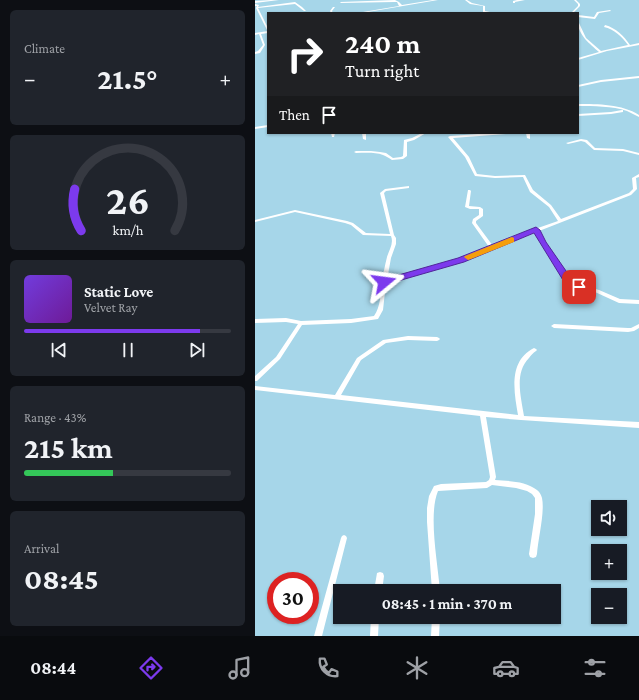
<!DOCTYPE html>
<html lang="en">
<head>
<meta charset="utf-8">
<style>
	:root { --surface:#171b24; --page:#20242c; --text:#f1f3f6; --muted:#9ea1a6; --line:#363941; --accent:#7c3aed }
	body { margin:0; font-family:"Crimson Pro",serif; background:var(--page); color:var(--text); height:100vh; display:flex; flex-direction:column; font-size:15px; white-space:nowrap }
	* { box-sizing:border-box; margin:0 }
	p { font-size:13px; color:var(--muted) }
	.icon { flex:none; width:22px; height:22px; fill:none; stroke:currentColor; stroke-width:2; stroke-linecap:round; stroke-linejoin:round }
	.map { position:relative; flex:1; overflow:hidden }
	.drawer { display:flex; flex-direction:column; gap:10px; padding:10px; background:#0d0f14; width:255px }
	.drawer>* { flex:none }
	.banner { position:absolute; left:12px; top:12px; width:312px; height:122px; border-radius:0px; box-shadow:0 1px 3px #0004; background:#202124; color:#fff; overflow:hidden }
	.tools { position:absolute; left:336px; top:500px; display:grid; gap:8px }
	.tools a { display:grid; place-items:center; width:36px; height:36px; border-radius:0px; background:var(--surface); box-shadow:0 1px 3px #0004; font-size:20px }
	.speed { position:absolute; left:12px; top:572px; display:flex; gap:8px; font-size:20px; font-weight:700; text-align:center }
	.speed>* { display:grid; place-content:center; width:52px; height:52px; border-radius:50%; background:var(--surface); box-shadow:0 1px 3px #0004; line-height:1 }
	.speed .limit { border:6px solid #d22; background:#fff; color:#111 }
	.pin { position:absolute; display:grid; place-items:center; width:34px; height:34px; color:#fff; margin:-17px; border-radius:8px; box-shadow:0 2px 6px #0006 }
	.me { position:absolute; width:44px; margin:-22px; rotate:74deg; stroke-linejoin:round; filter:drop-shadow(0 0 3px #0008) }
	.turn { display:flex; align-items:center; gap:14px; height:84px; padding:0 12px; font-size:18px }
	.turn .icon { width:52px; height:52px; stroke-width:2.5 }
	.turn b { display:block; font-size:28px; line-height:34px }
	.then { display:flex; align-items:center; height:38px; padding:0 12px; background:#0003; gap:8px; font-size:15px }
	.big { font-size:30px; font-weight:700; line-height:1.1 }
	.drawer .tile { flex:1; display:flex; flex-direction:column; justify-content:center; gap:6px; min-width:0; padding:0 14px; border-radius:6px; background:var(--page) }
	.drawer .dial { align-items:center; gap:0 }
	.dial svg { height:104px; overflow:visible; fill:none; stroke:var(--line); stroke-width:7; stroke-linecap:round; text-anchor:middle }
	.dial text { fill:var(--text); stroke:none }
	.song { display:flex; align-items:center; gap:12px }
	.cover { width:48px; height:48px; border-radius:6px; background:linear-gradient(135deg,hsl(260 70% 55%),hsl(280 70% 35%)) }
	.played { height:4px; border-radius:2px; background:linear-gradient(90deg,var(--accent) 85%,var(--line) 85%) }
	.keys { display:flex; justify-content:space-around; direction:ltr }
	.heat { display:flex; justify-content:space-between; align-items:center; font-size:22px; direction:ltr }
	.charge { height:6px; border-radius:3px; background:linear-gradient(90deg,#34c759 43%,var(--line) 0) }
	.trip { position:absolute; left:78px; top:584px; width:228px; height:40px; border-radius:0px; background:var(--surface); box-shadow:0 1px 3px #0004; font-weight:700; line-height:40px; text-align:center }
	.dock { display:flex; height:64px; justify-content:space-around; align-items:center; background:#090b0e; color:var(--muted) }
	.dock .icon { width:28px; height:28px }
	.dock .current { color:var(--accent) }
	.dock b { font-size:18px; color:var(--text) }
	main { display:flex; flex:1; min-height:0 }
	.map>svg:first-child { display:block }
</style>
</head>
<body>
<main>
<section class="drawer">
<div class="tile"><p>Climate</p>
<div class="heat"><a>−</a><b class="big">21.5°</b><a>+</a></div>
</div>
<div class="tile dial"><svg viewBox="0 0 100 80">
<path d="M14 69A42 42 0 1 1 86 69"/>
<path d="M14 69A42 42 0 0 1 9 37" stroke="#7c3aed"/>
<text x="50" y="56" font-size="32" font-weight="700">26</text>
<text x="50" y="72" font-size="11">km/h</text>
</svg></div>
<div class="tile">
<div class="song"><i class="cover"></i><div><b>Static Love</b><p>Velvet Ray</p></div></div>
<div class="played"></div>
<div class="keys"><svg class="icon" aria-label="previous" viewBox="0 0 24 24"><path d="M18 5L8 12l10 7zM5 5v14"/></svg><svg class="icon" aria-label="pause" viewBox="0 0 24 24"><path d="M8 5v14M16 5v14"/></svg><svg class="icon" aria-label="next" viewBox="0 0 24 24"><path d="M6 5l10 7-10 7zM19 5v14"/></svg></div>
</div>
<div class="tile"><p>Range · 43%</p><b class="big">215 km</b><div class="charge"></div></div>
<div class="tile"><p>Arrival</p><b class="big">08:45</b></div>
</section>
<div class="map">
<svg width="384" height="636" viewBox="0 0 384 636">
	<rect width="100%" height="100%" fill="#a6d6e9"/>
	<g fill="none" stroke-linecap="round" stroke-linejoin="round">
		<!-- street -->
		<path fill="#fff" fill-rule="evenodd" d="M16 0H24L0 3V1Z
			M140 0 144 2 147 5 178 0H183L107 13H102L144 6 142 2H140L86 3 85 2Z
			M210 0H212L217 3 230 6V11L240 13 228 12V6L215 4Z
			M262 0H270L260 2V3H258V1Z
			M319 0H321L325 4V6L318 13H316L323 6V4Z
			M40 2 47 7 51 11H49L40 4 3 8 13 28V31L12 30 1 8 2 6H0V4L4 5 3 7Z
			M78 7H80L77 11 78 13H76L75 11Z
			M355 10 356 11 344 13 340 19 323 17V15L339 17 342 12Z
			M323 22 324 23 331 38 346 51 373 45C367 37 359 29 349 27L350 25C361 28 369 36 375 45L384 43V45L352 51 323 60V58L344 52C335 44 323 35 323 22Z
			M13 31V33L6 34 10 45 5 53 0 54V52L3 51 8 45 4 34 0 35V33Z
			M384 76V78L346 82 323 87V85L346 80Z
			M323 104C343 104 367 104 384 115V117C380 115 376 113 372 111 357 106 339 106 323 106Z
			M367 110H368V112L356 114 323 116V114L356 112Z
			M13 125V127L0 129V127Z
			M76 133H80L79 137H77Z
			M107 133H111V140L108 139Z
			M167 133H171L159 140 152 142V156L148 159 137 160C134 158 131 156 128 155 120 152 110 153 101 153L99 152 101 151H116L125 152 131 153 138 158 146 157 148 156 149 140 157 138Z
			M237 133H253L251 134 198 138 214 157 222 174 240 176 270 175 278 190 296 205 306 219 374 193 378 189 377 178 384 174V177L381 178 382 189 376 195 284 231 289 242 317 282 344 290 365 299 384 300V304L364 303 340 292 313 284 285 242 280 233 208 261 131 283 128 310 123 319 96 323 47 325 25 359 2 381H0V376L21 357 43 324 31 322 0 323V319L31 318 46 321 96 319 119 316C126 306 125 295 127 283 128 274 130 265 132 257 134 250 139 244 136 236L108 235 96 225 90 223 40 212 0 222V220L40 210 92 221 98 223 111 233 135 234 125 193 130 189 154 186V188L131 191 129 193 139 235 141 238V244L136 258 132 280 204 259 234 247 217 223 218 219 224 215V209H215L210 207 213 190H215L216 191 214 206 225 207 228 209V216L221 221V223L238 246 280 229 303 221 294 207 275 192 268 177 240 178 220 176 210 157 193 137 195 136Z
			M271 133H275V139L272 138Z
			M326 139 332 140 340 148 368 149 384 153V155L368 151 339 150 330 142 326 141 313 144 311 143Z
			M299 324 373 328H376L384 324V328L379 331 373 332 299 328 296 326Z
			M153 336 182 337 184 338 185 339 184 340 182 341 153 340 131 343 106 360 86 395 263 415C259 392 253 361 279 348L281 349 282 350 281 351C278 353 276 355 274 358 259 373 266 397 269 416L384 422V428L266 420 231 417 241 477 240 480C254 481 271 481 282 490 285 492 286 495 287 498 290 512 283 539 282 554L281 557 278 558 275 557 274 554 280 514V498L277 494 272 491 261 488 237 485 232 488 183 491C173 515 183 564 185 591H177L172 522V508L174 496 179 486 186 484 231 482 234 480 235 477 225 416 0 390V386L80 395 102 358 128 340Z
			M89 535 91 536 92 538 67 636H59L86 538 87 536Z
			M125 572 128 573 129 576 127 591H119L122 573Z
			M116 617H124L123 636H115Z
			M177 617H185L184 636H176Z"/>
	</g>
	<!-- route -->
	<path fill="#7c3aed" stroke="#51269a" d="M281 227 285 230 291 242 318 281 327 285 328 287 327 289 324 290 311 285 279 233 209 262 129 285 124 282 126 280 203 258Z"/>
	<!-- slow -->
	<path fill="#f59e0b" d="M257 237 259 238V242L216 259 213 260 209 257 210 256Z"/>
</svg>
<div class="tools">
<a><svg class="icon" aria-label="sound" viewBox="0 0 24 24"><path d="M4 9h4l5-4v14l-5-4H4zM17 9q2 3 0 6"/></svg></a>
<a>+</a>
<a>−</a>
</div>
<div class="speed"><div class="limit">30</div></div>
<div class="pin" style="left:324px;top:287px;background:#d93025"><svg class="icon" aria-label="arrive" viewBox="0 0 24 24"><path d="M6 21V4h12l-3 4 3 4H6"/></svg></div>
<svg class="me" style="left:129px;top:282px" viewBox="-20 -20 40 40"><path d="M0-17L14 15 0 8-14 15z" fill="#7c3aed" stroke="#fff" stroke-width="4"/></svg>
<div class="trip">08:45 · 1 min · 370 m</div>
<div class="banner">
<div class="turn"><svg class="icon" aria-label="right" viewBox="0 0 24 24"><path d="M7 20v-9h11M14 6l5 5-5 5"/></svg><div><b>240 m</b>Turn right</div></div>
<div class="then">Then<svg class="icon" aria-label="arrive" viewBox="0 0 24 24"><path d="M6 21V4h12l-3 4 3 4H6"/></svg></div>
</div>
</div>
</main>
<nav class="dock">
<b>08:44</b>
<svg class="icon current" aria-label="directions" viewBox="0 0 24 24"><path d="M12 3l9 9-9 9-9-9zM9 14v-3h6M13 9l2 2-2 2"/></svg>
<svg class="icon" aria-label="music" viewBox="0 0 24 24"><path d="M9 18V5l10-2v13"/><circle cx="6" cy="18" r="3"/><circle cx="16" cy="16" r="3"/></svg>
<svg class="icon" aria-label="phone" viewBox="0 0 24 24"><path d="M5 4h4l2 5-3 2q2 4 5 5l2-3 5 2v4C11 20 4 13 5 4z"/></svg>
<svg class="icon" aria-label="climate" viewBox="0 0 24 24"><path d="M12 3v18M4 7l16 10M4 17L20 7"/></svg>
<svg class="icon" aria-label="car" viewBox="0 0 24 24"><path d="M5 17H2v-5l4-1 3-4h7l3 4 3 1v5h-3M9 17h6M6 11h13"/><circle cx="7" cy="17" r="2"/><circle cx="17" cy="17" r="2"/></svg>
<svg class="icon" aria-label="filters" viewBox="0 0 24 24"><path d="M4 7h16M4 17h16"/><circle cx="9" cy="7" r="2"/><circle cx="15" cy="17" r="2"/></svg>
</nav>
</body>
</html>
